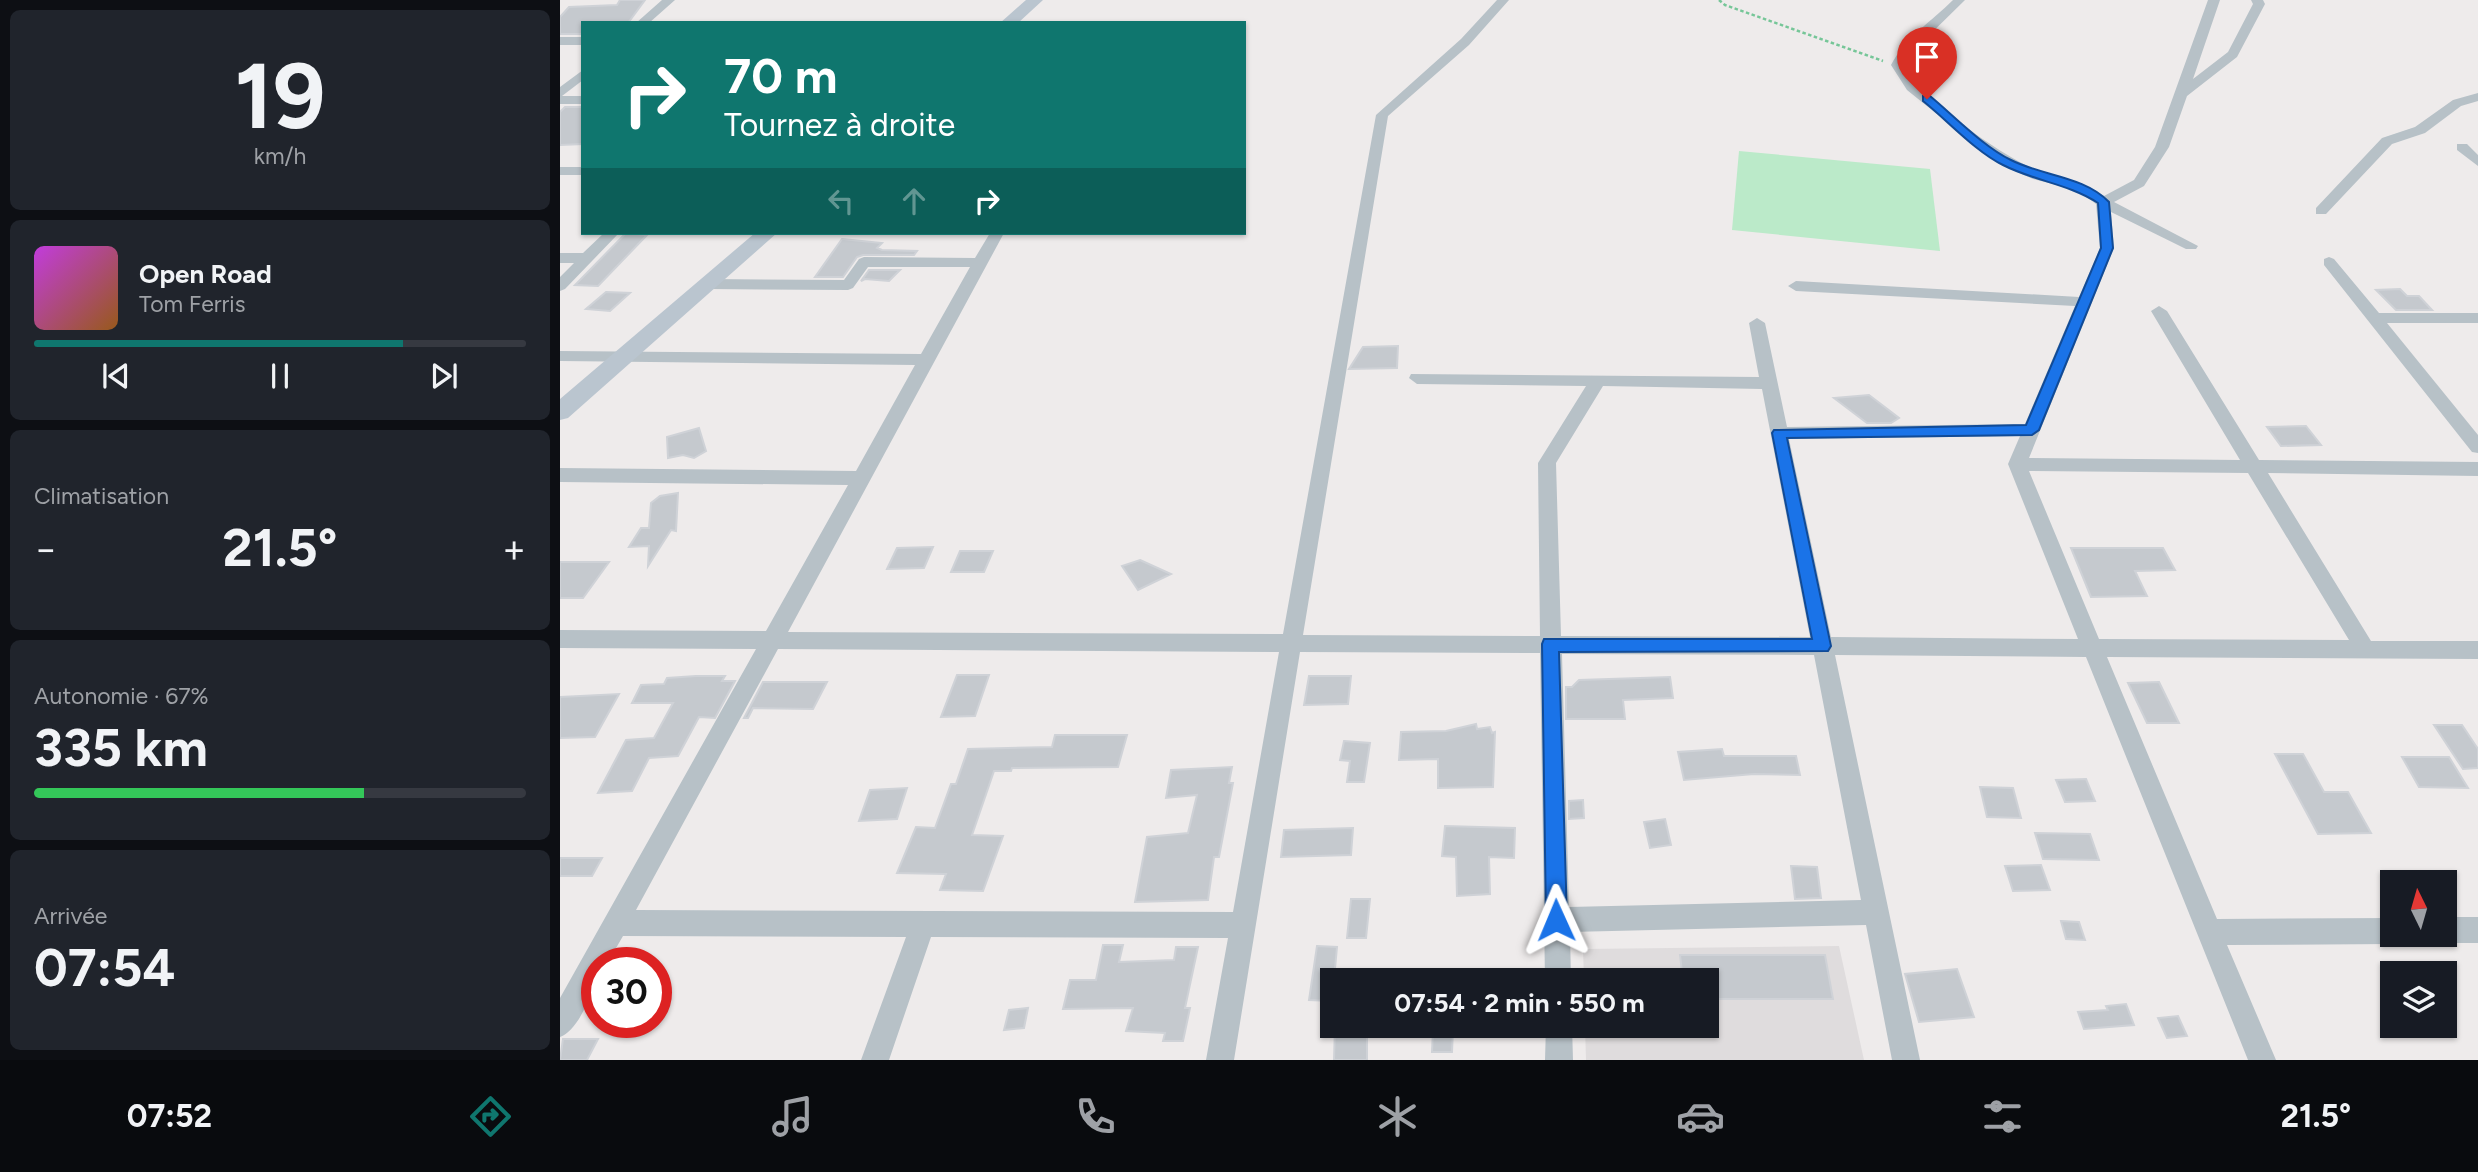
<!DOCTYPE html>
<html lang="fr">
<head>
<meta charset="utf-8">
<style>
	:root { --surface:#171b24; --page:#20242c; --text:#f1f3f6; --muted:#9ea1a6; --line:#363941; --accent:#0f766e }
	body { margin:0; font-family:Figtree,sans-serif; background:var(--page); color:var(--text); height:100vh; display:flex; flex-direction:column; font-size:26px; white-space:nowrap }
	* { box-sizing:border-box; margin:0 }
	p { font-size:23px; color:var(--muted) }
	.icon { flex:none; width:38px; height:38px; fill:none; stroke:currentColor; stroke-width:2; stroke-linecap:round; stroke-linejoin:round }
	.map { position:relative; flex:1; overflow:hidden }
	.details { display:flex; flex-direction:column; gap:10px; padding:10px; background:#0d0f14; width:560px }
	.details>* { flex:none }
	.top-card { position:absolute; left:21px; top:21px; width:665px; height:214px; border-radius:0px; box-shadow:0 2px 5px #0004; background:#0f766e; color:#fff; overflow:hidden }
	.needle { width:46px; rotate:355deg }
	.buttons { position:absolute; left:1820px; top:870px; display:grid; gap:14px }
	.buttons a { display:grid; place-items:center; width:77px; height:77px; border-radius:0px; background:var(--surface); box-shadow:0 2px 5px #0004; font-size:35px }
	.speed { position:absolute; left:21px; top:947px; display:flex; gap:14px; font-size:35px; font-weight:700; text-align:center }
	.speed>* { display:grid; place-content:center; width:91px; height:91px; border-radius:50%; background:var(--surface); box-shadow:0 2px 5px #0004; line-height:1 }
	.speed .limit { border:10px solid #d22; background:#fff; color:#111 }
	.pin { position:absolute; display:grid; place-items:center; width:60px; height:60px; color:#fff; margin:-72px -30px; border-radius:50% 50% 50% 0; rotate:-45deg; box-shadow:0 0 7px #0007 }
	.pin .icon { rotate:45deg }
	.me { position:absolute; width:77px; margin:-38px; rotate:359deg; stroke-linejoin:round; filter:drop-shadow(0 0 5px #0008) }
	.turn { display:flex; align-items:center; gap:24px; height:147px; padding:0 28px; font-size:32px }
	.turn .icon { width:91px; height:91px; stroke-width:2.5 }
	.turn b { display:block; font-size:49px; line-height:60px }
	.lanes { display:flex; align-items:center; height:66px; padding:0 28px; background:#0003; justify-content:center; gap:35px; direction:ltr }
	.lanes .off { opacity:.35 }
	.big { font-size:52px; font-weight:700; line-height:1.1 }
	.details .widget { flex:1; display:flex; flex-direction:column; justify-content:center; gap:10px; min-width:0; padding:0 24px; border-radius:10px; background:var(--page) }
	.details .dial { align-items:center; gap:0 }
	.dial b { font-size:91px; line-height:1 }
	.song { display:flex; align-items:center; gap:21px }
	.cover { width:84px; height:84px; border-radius:10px; background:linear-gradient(135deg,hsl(290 70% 55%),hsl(30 70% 35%)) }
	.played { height:7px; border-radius:4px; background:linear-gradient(90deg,var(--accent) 75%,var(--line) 75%) }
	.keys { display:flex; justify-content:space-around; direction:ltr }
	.heat { display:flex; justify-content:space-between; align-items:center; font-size:38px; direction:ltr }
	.charge { height:10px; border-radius:5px; background:linear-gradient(90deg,#34c759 67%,var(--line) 0) }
	.trip { position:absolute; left:760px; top:968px; width:399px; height:70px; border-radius:0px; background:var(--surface); box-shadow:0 2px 5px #0004; font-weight:700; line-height:70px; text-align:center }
	.menu { display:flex; height:112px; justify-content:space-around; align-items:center; background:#090b0e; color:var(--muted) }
	.menu .icon { width:49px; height:49px }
	.menu .on { color:var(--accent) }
	.menu b { font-size:32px; color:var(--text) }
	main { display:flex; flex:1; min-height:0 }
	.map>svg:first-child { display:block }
</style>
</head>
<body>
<main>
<section class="details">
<div class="widget dial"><b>19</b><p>km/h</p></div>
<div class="widget">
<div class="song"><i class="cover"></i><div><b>Open Road</b><p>Tom Ferris</p></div></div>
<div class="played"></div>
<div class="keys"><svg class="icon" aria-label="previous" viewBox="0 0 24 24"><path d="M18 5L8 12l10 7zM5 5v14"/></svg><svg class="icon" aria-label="pause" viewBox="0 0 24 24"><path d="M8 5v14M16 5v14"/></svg><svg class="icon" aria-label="next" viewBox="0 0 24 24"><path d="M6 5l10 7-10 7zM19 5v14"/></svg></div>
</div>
<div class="widget"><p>Climatisation</p>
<div class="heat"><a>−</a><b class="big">21.5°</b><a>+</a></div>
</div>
<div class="widget"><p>Autonomie · 67%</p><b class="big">335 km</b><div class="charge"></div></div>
<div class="widget"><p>Arrivée</p><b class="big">07:54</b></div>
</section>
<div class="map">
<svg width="1918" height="1060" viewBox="0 0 1918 1060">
	<rect width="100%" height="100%" fill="#eeebeb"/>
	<!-- education -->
	<path fill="#dfdcdd" d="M1279 946 1304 1060H1026L1025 1026H1146V980H1024L1023 949Z"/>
	<!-- green -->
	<path fill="#bbeac9" d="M1179 151 1370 169 1380 251 1172 230Z"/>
	<!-- building -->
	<path fill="#c5c9ce" stroke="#cfd2d7" stroke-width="2" d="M60 0H85L68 23H23V34H0V17L9 7 57 5Z
		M5 107H23V144L0 145V112Z
		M66 233 87 235 38 286 15 285Z
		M282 239 322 243 317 248 322 250 357 251 354 255H303L297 257 283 277H255Z
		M309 270H340L329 281 305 279 301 281Z
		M1840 289 1847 296H1859L1872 310H1836L1816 290Z
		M46 292 70 293 50 311 26 309Z
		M838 346 837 368 789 369 803 347Z
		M1309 395 1339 418 1331 423H1307L1274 398Z
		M1746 426 1761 445 1721 446 1707 427Z
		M139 428 146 451 134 458 123 455 108 458 107 437Z
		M118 493 116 531 111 530 88 566 89 546 69 547 81 528H89L91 503 100 496Z
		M373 547 364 568 327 569 337 548Z
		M1511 548H1603L1615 570 1575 571 1587 596 1531 597Z
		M400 551H433L424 572H391Z
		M580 560 611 574 578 590 562 566Z
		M0 562H49L23 598H0Z
		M397 675H429L415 716 381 717Z
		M136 676H165L162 681H175L155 718 139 717 118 756 89 758 72 791 38 793 66 740 94 738 113 703H72L81 685 104 684 107 678Z
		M749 676H791L788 704 744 705Z
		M1110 677 1113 698 1063 700 1065 719H1006V687H1012L1019 680Z
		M203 682H267L253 709 193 708 188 718H184Z
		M1599 682 1619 723H1587L1568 683Z
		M59 694 35 737 0 738V697Z
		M916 724 917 729 930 727 932 733 935 732 933 787 878 788V759L839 760 841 732 886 731Z
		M1874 725H1902L1918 749V768L1903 769Z
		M495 735H567L558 767 452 768 451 771H434L412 835 443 836 423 891 380 890 386 874 337 873 356 827 375 828 391 784H396L408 749 492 747Z
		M784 741 810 743 804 782H787L790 761 780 760Z
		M1162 749 1164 756H1236L1240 775 1194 774 1124 780 1118 752Z
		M1715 754H1743L1764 792H1788L1811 833 1758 834Z
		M1842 757H1889L1908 788 1859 787Z
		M672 767 669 783H673L659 857H654L648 900 575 902 587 837 628 833 637 795 606 798 611 770Z
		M1526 779 1535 801 1505 802 1496 780Z
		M1420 787 1453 788 1461 818 1427 817Z
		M347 788 337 819 299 821 310 790Z
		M1023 800 1024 818 1009 819V801Z
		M1105 819 1111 845 1090 848 1084 822Z
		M885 826 955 828 954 858 929 857 930 894 897 896 896 857 882 856Z
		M793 828 791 855 721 857 724 830Z
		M1475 833 1530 834 1539 860 1483 859Z
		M0 858H42L32 876H0Z
		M1481 865 1490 890 1453 891 1445 866Z
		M1231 866 1257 867 1261 898 1235 899Z
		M791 899H810L806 938H787Z
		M1501 921 1519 922 1525 940 1506 939Z
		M543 945H563L559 962 614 960 616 947H638L625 1008H630L623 1041H603L605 1033 566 1031 573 1008 503 1009 510 980H536Z
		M757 946 777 947 772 1001 749 1000Z
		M1120 955H1265L1273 999H1146V980H1123Z
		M1397 969 1414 1017 1359 1022 1345 974Z
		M1566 1004 1574 1025 1524 1029 1518 1012 1548 1010 1546 1006Z
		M468 1008 464 1028 444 1030 449 1010Z
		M1618 1016 1627 1036 1607 1038 1598 1018Z
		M775 1026H807V1060H774Z
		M873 1029H893L892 1052H872Z
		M3 1039H38L27 1060H0Z"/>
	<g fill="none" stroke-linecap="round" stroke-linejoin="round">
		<!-- path -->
		<path stroke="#76c698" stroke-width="2.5" stroke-dasharray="3.5 2.5" stroke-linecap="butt" d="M1159 0 1165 5 1323 61"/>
		<!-- street -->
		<path fill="#b7c1c7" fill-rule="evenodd" d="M102 0H115L89 23H76Z
			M937 0H949L909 45 828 116 743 635 980 636 978 463 1026 386 857 384 849 378 851 374 1199 377 1189 323 1197 318 1205 323 1227 427 1465 424 1515 306 1236 291 1228 286 1236 281 1519 297 1540 248 1536 204 1517 190 1473 179 1439 164 1347 90 1331 65C1346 37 1371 22 1393 0H1405L1348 56 1343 65C1367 103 1437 153 1478 171 1502 181 1521 180 1544 196L1574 180 1595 147 1648 0H1660L1633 79 1668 52 1693 4 1691 0H1703L1705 4 1677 57 1627 96 1609 147 1584 186 1554 202 1638 246 1636 249H1626L1551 212 1554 248 1469 458 1680 460 1591 311 1599 306 1607 311 1699 460 1918 462V476L1708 473 1811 641H1918V659L1547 657 1657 919 1832 918V934H1843L1841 940 1832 944 1667 945 1716 1060H1688L1526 657 1275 655 1360 1060H1332L1306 925 1010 932 1011 980H985L980 653 740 652 674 1060H646L668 938 371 937 329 1060H301L346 937 63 936 48 962H37C37 984 21 1029 0 1037V998L196 649 0 648V630L206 631 288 485 0 482V468L296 471 355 365 0 361V351L361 354 410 267H308L293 288 288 290 148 289 140 284 148 279 284 280 299 259 304 257 415 258 430 233H444L228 632 723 634 816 115 901 39ZM1043 386 1202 389 1250 637 1001 636 996 463ZM1460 436 1448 464 1518 639 1271 637 1229 439ZM1469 471 1688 473 1789 640 1539 639ZM218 649 719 652 673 912 76 910ZM1002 654 1254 655 1301 900 1009 907Z
			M0 37H23V45H0Z
			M23 70V80L2 96H23V104H0V87Z
			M1918 93V101L1901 106 1865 133 1832 144 1766 214H1756V208L1822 138 1855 127 1893 100Z
			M1897 144H1907L1918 155V166L1897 150Z
			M0 167H23V175H0Z
			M44 233H59L5 289 0 291V277L14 263H0V253H23Z
			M1769 257 1774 259 1819 313H1918V323H1827L1918 435V453L1912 452 1764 265V259Z
			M1885 917H1918V943H1885L1876 939 1874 934H1885Z
			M986 1026H1012L1013 1060H985Z"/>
		<!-- secondary -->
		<path fill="#bac5cf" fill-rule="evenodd" d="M466 0H483L458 23H440Z
			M195 233H217L8 418 0 420V399Z"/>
	</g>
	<!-- route -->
	<path fill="#1a73e8" stroke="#114b97" stroke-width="2" d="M1363 96H1370C1394 116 1424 147 1451 160 1482 176 1524 176 1549 202L1553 248 1479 430 1472 435 1227 438 1271 646 1268 651 999 652 1007 920 1004 928 996 931 989 928 986 920 982 644 984 639H1252L1212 433 1214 430 1466 425 1541 248 1538 203C1509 184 1474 181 1443 165 1416 152 1387 120 1363 101Z"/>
</svg>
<div class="buttons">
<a><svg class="needle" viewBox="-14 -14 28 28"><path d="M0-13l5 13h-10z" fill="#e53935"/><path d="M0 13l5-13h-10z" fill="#9ea1a6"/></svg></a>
<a><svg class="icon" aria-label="layers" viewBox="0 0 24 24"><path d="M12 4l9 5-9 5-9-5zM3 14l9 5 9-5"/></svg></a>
</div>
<div class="speed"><div class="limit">30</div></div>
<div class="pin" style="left:1367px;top:99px;background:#d93025"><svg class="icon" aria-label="arrive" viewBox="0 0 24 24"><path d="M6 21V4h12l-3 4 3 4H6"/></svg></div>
<svg class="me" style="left:996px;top:920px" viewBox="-20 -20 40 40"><path d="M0-17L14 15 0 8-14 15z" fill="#1a73e8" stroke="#fff" stroke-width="4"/></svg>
<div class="trip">07:54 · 2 min · 550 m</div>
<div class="top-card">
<div class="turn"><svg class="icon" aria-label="right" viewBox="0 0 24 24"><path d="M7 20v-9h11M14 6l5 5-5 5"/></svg><div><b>70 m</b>Tournez à droite</div></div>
<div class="lanes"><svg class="icon off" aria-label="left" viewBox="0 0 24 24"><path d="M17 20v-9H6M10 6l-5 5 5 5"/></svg><svg class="icon off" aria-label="ahead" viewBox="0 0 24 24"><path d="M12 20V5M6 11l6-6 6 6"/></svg><svg class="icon" aria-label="right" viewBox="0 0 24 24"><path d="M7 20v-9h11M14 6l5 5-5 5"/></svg></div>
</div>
</div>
</main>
<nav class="menu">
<b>07:52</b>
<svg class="icon on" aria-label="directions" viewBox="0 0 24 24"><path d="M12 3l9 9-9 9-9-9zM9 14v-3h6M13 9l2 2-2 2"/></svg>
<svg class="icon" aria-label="music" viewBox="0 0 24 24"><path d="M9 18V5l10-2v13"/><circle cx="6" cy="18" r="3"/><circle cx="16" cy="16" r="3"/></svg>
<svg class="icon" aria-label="phone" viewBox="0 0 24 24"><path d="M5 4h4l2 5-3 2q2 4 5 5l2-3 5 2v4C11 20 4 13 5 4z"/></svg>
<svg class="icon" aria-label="climate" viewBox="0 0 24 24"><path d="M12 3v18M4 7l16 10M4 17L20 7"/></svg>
<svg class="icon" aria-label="car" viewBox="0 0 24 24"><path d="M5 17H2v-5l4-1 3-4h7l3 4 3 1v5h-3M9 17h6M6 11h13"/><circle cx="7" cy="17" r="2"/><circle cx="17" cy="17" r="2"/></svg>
<svg class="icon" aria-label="filters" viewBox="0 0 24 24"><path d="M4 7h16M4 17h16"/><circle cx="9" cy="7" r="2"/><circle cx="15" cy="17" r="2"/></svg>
<b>21.5°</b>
</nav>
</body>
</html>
